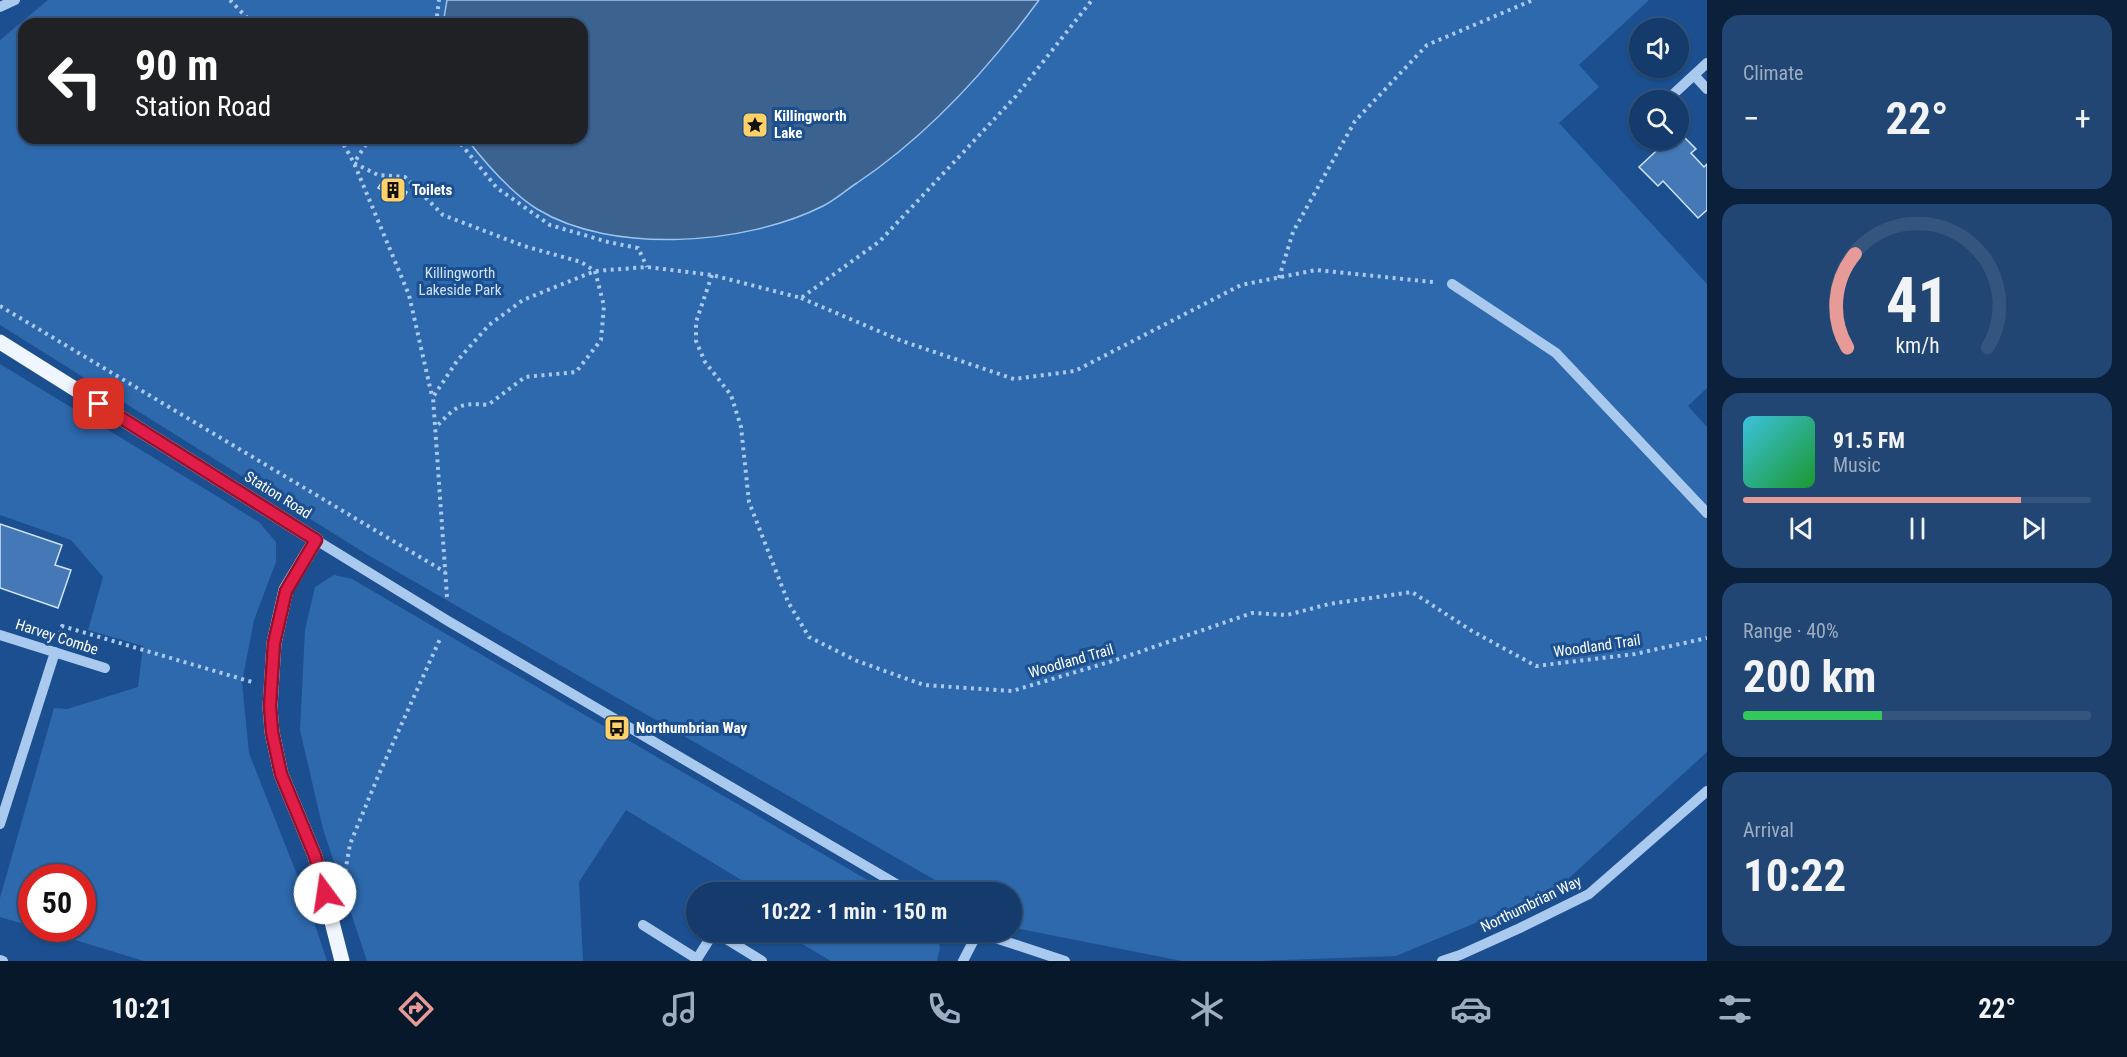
<!DOCTYPE html>
<html lang="en">
<head>
<meta charset="utf-8">
<style>
	:root { --surface:#143b6b; --page:#214673; --text:#f1f3f6; --muted:#9dadc1; --line:#33557e; --accent:#e69b98 }
	body { margin:0; font-family:"Roboto Condensed",sans-serif; background:var(--page); color:var(--text); height:100vh; display:flex; flex-direction:column; font-size:22px; white-space:nowrap }
	* { box-sizing:border-box; margin:0 }
	p { font-size:20px; color:var(--muted) }
	.icon { flex:none; width:33px; height:33px; fill:none; stroke:currentColor; stroke-width:2; stroke-linecap:round; stroke-linejoin:round }
	.map { position:relative; flex:1; overflow:hidden }
	.sheet { display:flex; flex-direction:column; gap:15px; padding:15px; background:#0b203b; width:420px }
	.sheet>* { flex:none }
	.hud { position:absolute; left:18px; top:18px; width:570px; height:126px; border-radius:18px; box-shadow:0 2px 4px #0004,0 0 0 2px var(--line); background:#202124; color:#fff; overflow:hidden }
	.buttons { position:absolute; left:1629px; top:18px; display:grid; gap:12px }
	.buttons a { display:grid; place-items:center; width:60px; height:60px; border-radius:50%; background:var(--surface); box-shadow:0 2px 4px #0004,0 0 0 2px var(--line); font-size:30px }
	.speed { position:absolute; left:18px; top:864px; display:flex; gap:12px; font-size:30px; font-weight:700; text-align:center }
	.speed>* { display:grid; place-content:center; width:78px; height:78px; border-radius:50%; background:var(--surface); box-shadow:0 2px 4px #0004,0 0 0 2px var(--line); line-height:1 }
	.speed .limit { border:9px solid #d22; background:#fff; color:#111 }
	.pin { position:absolute; display:grid; place-items:center; width:51px; height:51px; color:#fff; margin:-26px; border-radius:12px; box-shadow:0 3px 9px #0006 }
	.me { position:absolute; width:66px; margin:-33px; rotate:346deg; stroke-linejoin:round; filter:drop-shadow(0 0 4px #0008) }
	.turn { display:flex; align-items:center; gap:21px; height:126px; padding:0 18px; font-size:27px }
	.turn .icon { width:78px; height:78px; stroke-width:2.5 }
	.turn b { display:block; font-size:42px; line-height:51px }
	.big { font-size:45px; font-weight:700; line-height:1.1 }
	.sheet .tile { flex:1; display:flex; flex-direction:column; justify-content:center; gap:9px; min-width:0; padding:0 21px; border-radius:18px; background:var(--page) }
	.sheet .dial { align-items:center; gap:0 }
	.dial svg { height:156px; overflow:visible; fill:none; stroke:var(--line); stroke-width:7; stroke-linecap:round; text-anchor:middle }
	.dial text { fill:var(--text); stroke:none }
	.song { display:flex; align-items:center; gap:18px }
	.cover { width:72px; height:72px; border-radius:9px; background:linear-gradient(135deg,hsl(190 70% 55%),hsl(130 70% 35%)) }
	.played { height:6px; border-radius:3px; background:linear-gradient(90deg,var(--accent) 80%,var(--line) 80%) }
	.keys { display:flex; justify-content:space-around; direction:ltr }
	.heat { display:flex; justify-content:space-between; align-items:center; font-size:33px; direction:ltr }
	.charge { height:9px; border-radius:4px; background:linear-gradient(90deg,#34c759 40%,var(--line) 0) }
	.trip { position:absolute; left:686px; top:882px; width:336px; height:60px; border-radius:30px; background:var(--surface); box-shadow:0 2px 4px #0004,0 0 0 2px var(--line); font-weight:700; line-height:60px; text-align:center }
	.menu { display:flex; height:96px; justify-content:space-around; align-items:center; background:#08182b; color:var(--muted) }
	.menu .icon { width:42px; height:42px }
	.menu .active { color:var(--accent) }
	.menu b { font-size:27px; color:var(--text) }
	main { display:flex; flex:1; min-height:0 }
	.map>svg:first-child { display:block }
</style>
</head>
<body>
<main>
<div class="map">
<svg width="1707" height="961" viewBox="0 0 1707 961">
	<rect width="100%" height="100%" fill="#1b4f8f"/>
	<!-- green -->
	<path fill="#2e69ad" fill-rule="evenodd" d="M48 0H1649L1579 65 1599 87 1559 123 1707 284V388L1688 406 1707 427V752L1557 889 1396 956 1259 961H1182L1020 929 1011 924V892H956L368 555 0 325V40ZM24 24H582V138H24Z
		M0 364 259 522 276 542V562L254 620 242 682 249 753 305 895 327 961H144L39 929 82 928V878H32L31 926 0 917V898L54 708 67 709 138 687 143 646 88 630 103 577 71 540 0 515Z
		M334 575 352 579 888 892H789L778 886 774 892H761L626 810 579 882 583 961H367L323 829 300 730 305 630 315 587Z
		M782 932H937L940 948 937 961H831Z"/>
	<!-- water -->
	<path fill="#3c6290" stroke="#9cc4f0" stroke-width="1.5" d="M447 0H1039C989 68 927 136 857 183 846 190 835 200 823 206 746 245 612 255 537 209 509 191 486 164 466 138H582V24H443Z"/>
	<!-- building -->
	<path fill="#4478b7" stroke="#cfe3fa" stroke-width="1.5" d="M1678 131 1696 149 1691 153 1704 167 1707 164V210L1698 218 1663 181 1658 186 1639 167 1668 140H1678Z
		M384 179 407 192 402 201 378 188Z
		M0 524 62 545 55 565 71 570 58 608 0 588Z"/>
	<g fill="none" stroke-linecap="round" stroke-linejoin="round">
		<!-- path -->
		<path stroke="#a9c9ee" stroke-width="4" stroke-dasharray="3 4.5" stroke-linecap="butt" d="M230 0 253 24
			M436 24 439 0
			M340 138 354 163 409 295 432 396
			M370 138 354 163 378 175 405 177 443 215 524 246 581 262 595 271 604 306 601 340 576 372 525 377 488 405C457 402 456 407 435 428
			M456 138 497 188 550 225 608 242 638 248 647 267
			M712 275 696 322V341L705 362 731 395 741 427 749 502 788 602 809 637 857 661 924 685 1012 691 1116 660 1252 613 1287 615 1329 604 1412 592 1472 631 1536 666 1635 654 1707 638
			M1279 278 1293 232 1355 121 1427 45 1533 0
			M801 298 902 341 1014 379 1075 371 1241 285 1316 270 1433 282
			M0 306 445 572
			M447 597 433 397 457 361 489 325 523 300 595 271 647 267 712 275 801 298 880 241 1016 96 1092 0
			M60 634 62 626 252 682
			M344 879 350 844 379 774 440 639"/>
		<!-- minor -->
		<path stroke="#a9c9ee" stroke-width="10" d="M0 7 15 0
			M1694 75 1707 89
			M1667 100 1707 63
			M1452 284 1556 353 1707 513
			M316 540 448 621 910 892
			M0 635 105 668
			M0 824 55 652
			M643 925 697 959 714 932
			M715 932 762 961
			M977 932 1065 961
			M0 960 3 961
			M963 961 978 932
			M1442 961 1460 955 1520 928 1589 894 1707 791"/>
		<!-- major -->
		<path stroke="#f0f6ff" stroke-width="15" d="M0 342 316 540 286 590 274 643 270 707 272 732 281 774 315 856 342 961"/>
	</g>
	<g fill="none" stroke-linecap="round" stroke-linejoin="round">
		<!-- route casing -->
		<g stroke="#92132f" stroke-width="15">
			<path id="route" d="M99 404 316 540 286 591 274 643 270 706 272 732 281 774 315 856 325 893"/>
		</g>
		<!-- route -->
		<use href="#route" stroke="#e11d48" stroke-width="10"/>
	</g>
	<!-- icons -->
	<defs>
		<g id="sight-square" transform="scale(1.35)"><rect x="-9" y="-9" width="18" height="18" rx="4" fill="#ffd166" stroke="#1b4f8f"/><path d="M0-6L1.8-2.2L6-1.7L2.9 1.2L3.7 5.4L0 3.3L-3.7 5.4L-2.9 1.2L-6-1.7L-1.8-2.2Z" fill="#111"/></g>
		<g id="building-square" transform="scale(1.35)"><rect x="-9" y="-9" width="18" height="18" rx="4" fill="#ffd166" stroke="#1b4f8f"/><path d="M-4-6H4V6H1V3H-1V6H-4ZM-2.5-4.3h1.7v1.8h-1.7ZM.8-4.3h1.7v1.8H.8ZM-2.5-1h1.7V.8h-1.7ZM.8-1h1.7V.8H.8Z" fill="#111"/></g>
		<g id="bus-square" transform="scale(1.35)"><rect x="-9" y="-9" width="18" height="18" rx="4" fill="#ffd166" stroke="#1b4f8f"/><path d="M-5-6H5V4H4V6H2V4H-2V6H-4V4H-5ZM-3.5-4V0h7V-4ZM-3.5 1.2v1.5H-2V1.2ZM2 1.2v1.5H3.5V1.2Z" fill="#111"/></g>
	</defs>
	<g fill-rule="evenodd">
		<use href="#sight-square" x="755" y="125"/>
		<use href="#building-square" x="393" y="190"/>
		<use href="#bus-square" x="617" y="728"/>
	</g>
	<g text-anchor="middle" stroke-width="6" stroke-linejoin="round" paint-order="stroke">
		<!-- poi labels -->
		<g font-size="15" font-weight="bold" fill="#fff" stroke="#1b4f8f" text-anchor="start">
			<text x="774" y="121">Killingworth<tspan x="774" dy="17">Lake</tspan></text>
			<text x="412" y="195">Toilets</text>
			<text x="636" y="733">Northumbrian Way</text>
		</g>
		<!-- park labels -->
		<g font-size="15" fill="#cfe3fa" stroke="#1b4f8f">
			<text x="460" y="278">Killingworth<tspan x="460" dy="17">Lakeside Park</tspan></text>
		</g>
		<!-- street labels -->
		<g font-size="15" fill="#fff" stroke="#1b4f8f">
			<text transform="translate(278 495) rotate(32)" y="5">Station Road</text>
			<text transform="translate(57 637) rotate(18)" y="5">Harvey Combe</text>
			<text transform="translate(1597 646) rotate(-8)" y="5">Woodland Trail</text>
			<text transform="translate(1071 661) rotate(-16)" y="5">Woodland Trail</text>
			<text transform="translate(1531 904) rotate(-26)" y="5">Northumbrian Way</text>
		</g>
	</g>
</svg>
<div class="buttons">
<a><svg class="icon" aria-label="sound" viewBox="0 0 24 24"><path d="M4 9h4l5-4v14l-5-4H4zM17 9q2 3 0 6"/></svg></a>
<a><svg class="icon" aria-label="search" viewBox="0 0 24 24"><circle cx="10" cy="10" r="6"/><path d="M15 15l6 6"/></svg></a>
</div>
<div class="speed"><div class="limit">50</div></div>
<div class="pin" style="left:99px;top:404px;background:#d93025"><svg class="icon" aria-label="arrive" viewBox="0 0 24 24"><path d="M6 21V4h12l-3 4 3 4H6"/></svg></div>
<svg class="me" style="left:325px;top:893px" viewBox="-20 -20 40 40"><circle r="19" fill="#fff"/><path d="M0-13L10 11 0 6-10 11z" fill="#e11d48"/></svg>
<div class="trip">10:22 · 1 min · 150 m</div>
<div class="hud">
<div class="turn"><svg class="icon" aria-label="left" viewBox="0 0 24 24"><path d="M17 20v-9H6M10 6l-5 5 5 5"/></svg><div><b>90 m</b>Station Road</div></div>
</div>
</div>
<section class="sheet">
<div class="tile"><p>Climate</p>
<div class="heat"><a>−</a><b class="big">22°</b><a>+</a></div>
</div>
<div class="tile dial"><svg viewBox="0 0 100 80">
<path d="M14 69A42 42 0 1 1 86 69"/>
<path d="M14 69A42 42 0 0 1 18 21" stroke="#e69b98"/>
<text x="50" y="56" font-size="32" font-weight="700">41</text>
<text x="50" y="72" font-size="11">km/h</text>
</svg></div>
<div class="tile">
<div class="song"><i class="cover"></i><div><b>91.5 FM</b><p>Music</p></div></div>
<div class="played"></div>
<div class="keys"><svg class="icon" aria-label="previous" viewBox="0 0 24 24"><path d="M18 5L8 12l10 7zM5 5v14"/></svg><svg class="icon" aria-label="pause" viewBox="0 0 24 24"><path d="M8 5v14M16 5v14"/></svg><svg class="icon" aria-label="next" viewBox="0 0 24 24"><path d="M6 5l10 7-10 7zM19 5v14"/></svg></div>
</div>
<div class="tile"><p>Range · 40%</p><b class="big">200 km</b><div class="charge"></div></div>
<div class="tile"><p>Arrival</p><b class="big">10:22</b></div>
</section>
</main>
<nav class="menu">
<b>10:21</b>
<svg class="icon active" aria-label="directions" viewBox="0 0 24 24"><path d="M12 3l9 9-9 9-9-9zM9 14v-3h6M13 9l2 2-2 2"/></svg>
<svg class="icon" aria-label="music" viewBox="0 0 24 24"><path d="M9 18V5l10-2v13"/><circle cx="6" cy="18" r="3"/><circle cx="16" cy="16" r="3"/></svg>
<svg class="icon" aria-label="phone" viewBox="0 0 24 24"><path d="M5 4h4l2 5-3 2q2 4 5 5l2-3 5 2v4C11 20 4 13 5 4z"/></svg>
<svg class="icon" aria-label="climate" viewBox="0 0 24 24"><path d="M12 3v18M4 7l16 10M4 17L20 7"/></svg>
<svg class="icon" aria-label="car" viewBox="0 0 24 24"><path d="M5 17H2v-5l4-1 3-4h7l3 4 3 1v5h-3M9 17h6M6 11h13"/><circle cx="7" cy="17" r="2"/><circle cx="17" cy="17" r="2"/></svg>
<svg class="icon" aria-label="filters" viewBox="0 0 24 24"><path d="M4 7h16M4 17h16"/><circle cx="9" cy="7" r="2"/><circle cx="15" cy="17" r="2"/></svg>
<b>22°</b>
</nav>
</body>
</html>
